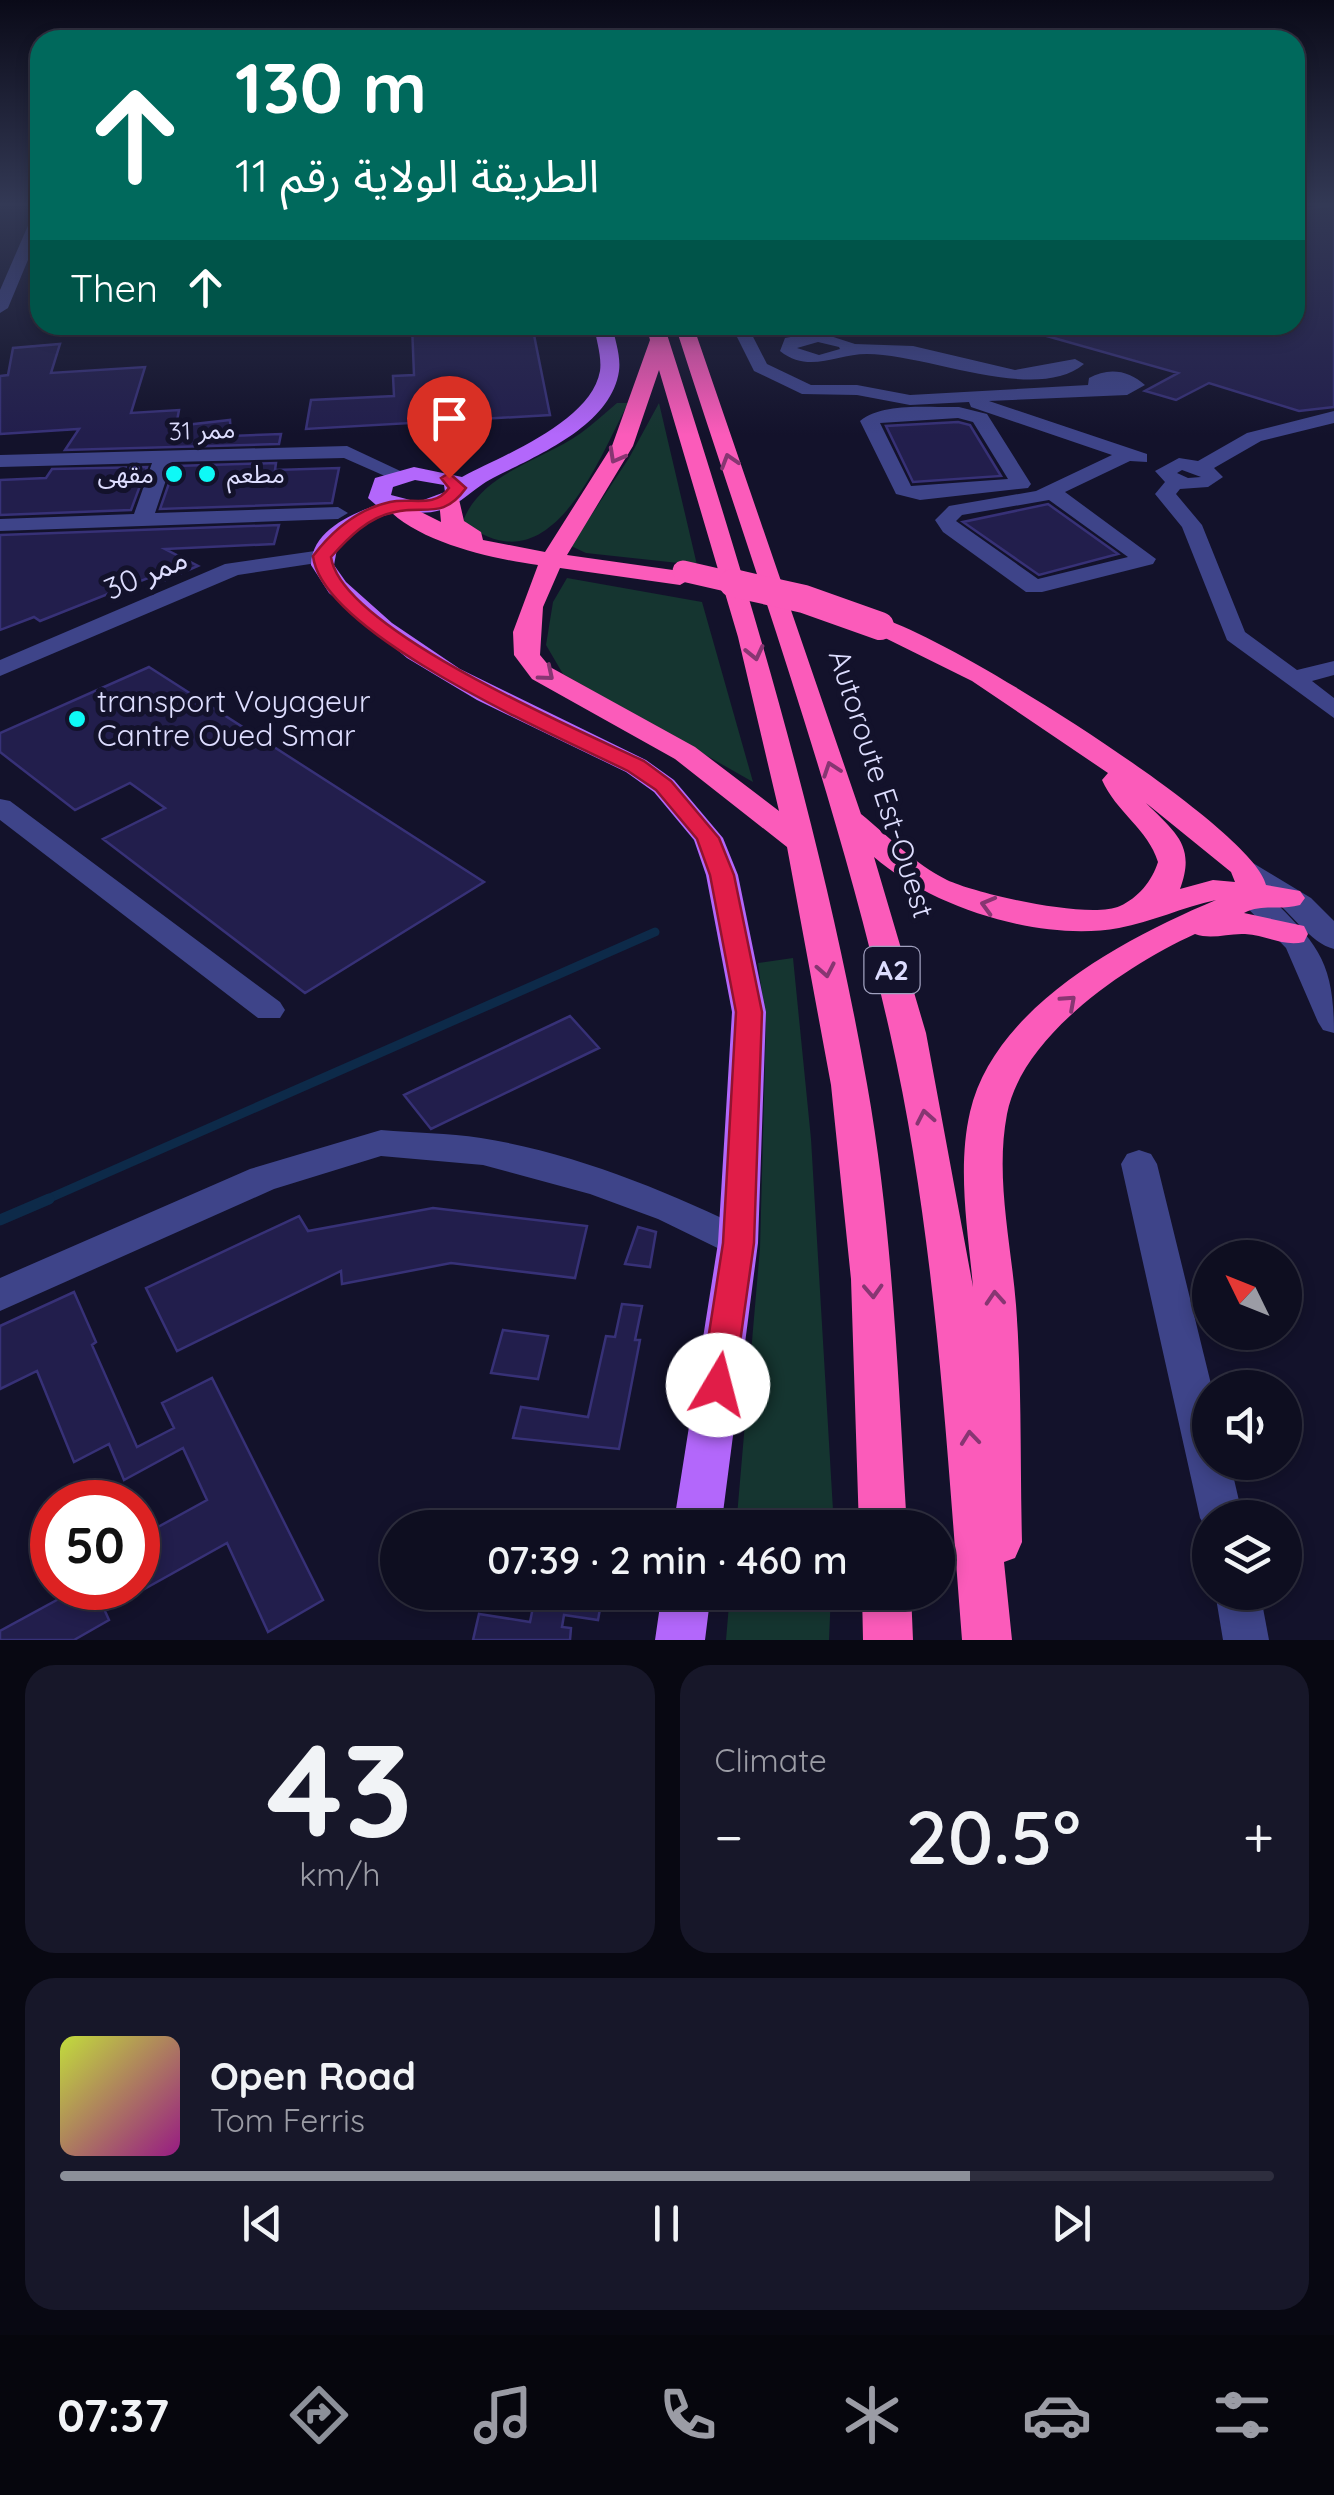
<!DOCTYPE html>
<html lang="en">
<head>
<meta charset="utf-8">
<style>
	:root { --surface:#0e0e20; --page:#171729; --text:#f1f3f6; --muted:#9b9ca5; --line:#2e2e3e; --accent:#8c9099 }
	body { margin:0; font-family:Quicksand,"Noto Sans Arabic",sans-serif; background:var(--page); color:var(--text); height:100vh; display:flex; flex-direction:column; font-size:38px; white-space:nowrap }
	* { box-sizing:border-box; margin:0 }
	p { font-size:32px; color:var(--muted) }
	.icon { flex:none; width:55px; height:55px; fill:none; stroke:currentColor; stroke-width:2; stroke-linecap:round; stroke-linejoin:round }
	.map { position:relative; height:1640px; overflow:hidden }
	.panel { display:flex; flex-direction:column; gap:25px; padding:25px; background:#080812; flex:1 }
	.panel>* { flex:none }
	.top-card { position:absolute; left:30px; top:30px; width:1275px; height:305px; border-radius:30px; box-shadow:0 5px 15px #0003,0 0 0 2px var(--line); background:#00695c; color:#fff; overflow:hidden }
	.needle { width:65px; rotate:313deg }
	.buttons { position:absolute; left:1192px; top:1240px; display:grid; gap:20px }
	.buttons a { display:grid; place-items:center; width:110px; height:110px; border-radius:50%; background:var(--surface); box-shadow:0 5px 15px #0003,0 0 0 2px var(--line); font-size:50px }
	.speed { position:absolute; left:30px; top:1480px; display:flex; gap:20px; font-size:50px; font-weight:700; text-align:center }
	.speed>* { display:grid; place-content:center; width:130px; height:130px; border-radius:50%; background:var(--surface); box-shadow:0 5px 15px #0003,0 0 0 2px var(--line); line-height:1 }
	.speed .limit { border:15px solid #d22; background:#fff; color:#111 }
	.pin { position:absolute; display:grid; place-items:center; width:85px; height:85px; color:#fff; margin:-102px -42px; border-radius:50% 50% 50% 0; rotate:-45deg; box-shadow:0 0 10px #0007 }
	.pin .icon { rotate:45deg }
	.me { position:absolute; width:110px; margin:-55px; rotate:8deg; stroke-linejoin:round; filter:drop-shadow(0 0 8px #0008) }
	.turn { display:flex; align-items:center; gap:35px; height:210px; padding:0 40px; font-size:45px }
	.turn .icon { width:130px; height:130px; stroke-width:2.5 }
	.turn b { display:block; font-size:70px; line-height:85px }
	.then { display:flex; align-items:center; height:95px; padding:0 40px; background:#0003; gap:20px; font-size:38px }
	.big { font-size:75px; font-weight:600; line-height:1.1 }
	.panel .card { flex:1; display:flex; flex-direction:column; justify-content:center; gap:15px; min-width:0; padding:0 35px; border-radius:30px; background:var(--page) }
	.panel .dial { align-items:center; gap:0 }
	.dial b { font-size:130px; line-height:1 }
	.song { display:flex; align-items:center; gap:30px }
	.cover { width:120px; height:120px; border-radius:15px; background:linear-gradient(135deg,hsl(70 70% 55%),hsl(310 70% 35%)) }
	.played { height:10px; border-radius:5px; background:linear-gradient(90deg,var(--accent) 75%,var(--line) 75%) }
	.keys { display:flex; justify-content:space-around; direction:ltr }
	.heat { display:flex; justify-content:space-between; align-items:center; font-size:55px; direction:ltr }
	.panel .tiles { flex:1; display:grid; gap:25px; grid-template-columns:1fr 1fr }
	.card:last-child { grid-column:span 2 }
	.trip { position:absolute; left:380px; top:1510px; width:575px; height:100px; border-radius:50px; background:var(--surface); box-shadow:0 5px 15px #0003,0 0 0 2px var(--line); font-weight:600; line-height:100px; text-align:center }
	.dock { display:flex; height:160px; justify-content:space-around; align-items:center; background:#06060d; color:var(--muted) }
	.dock .icon { width:70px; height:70px }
	.dock .current { color:var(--accent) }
	.dock b { font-size:45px; color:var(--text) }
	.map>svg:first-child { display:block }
</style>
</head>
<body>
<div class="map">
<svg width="1334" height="1640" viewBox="0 0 1334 1640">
	<rect width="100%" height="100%" fill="#13122b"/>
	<!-- green -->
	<path fill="#153530" d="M617 403H628C596 466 548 591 463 521 482 472 542 461 581 433 593 424 605 413 617 403Z
		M659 403 697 565 586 553 571 546 629 458Z
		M567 578 702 602 753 782 563 674 546 645 553 602Z
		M793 958 811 1139 834 1527 736 1528 760 1248 766 1023 758 963Z
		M730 1593H831L829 1640H726Z"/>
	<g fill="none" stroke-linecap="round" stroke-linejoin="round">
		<!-- stream-far1 -->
		<path stroke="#0d2a49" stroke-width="9" d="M43 1201 655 932"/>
		<!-- stream -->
		<path stroke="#0d2a49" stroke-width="11" d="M0 1220 49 1199"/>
	</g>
	<!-- building -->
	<path fill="#221e4c" stroke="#373177" stroke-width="2.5" d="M1334 205V407L1299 411 1209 383 1176 400 1145 391 1178 373 1029 331V325H1295V210Z
		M412 325H532L550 415 480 419 475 439 442 440 445 421 306 429 311 400 394 396 393 376 414 375Z
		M60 344 51 373 145 367 131 413 179 410 176 426 230 420 231 436 281 434 279 444 65 450 79 429 0 434V376L8 375 13 348Z
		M958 422 970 425 1001 476 913 482 886 426Z
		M276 463 275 470 339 468 332 503 160 509 175 466Z
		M147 467 131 510 0 515V480L46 478 52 469Z
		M1048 504 1118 554 1039 575 963 522Z
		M279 525 274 544 165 549 198 566 163 581 153 576 40 621 34 617 0 630V535Z
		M149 667 274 747 484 882 305 993 103 839 165 808 130 783 75 810 0 752V733Z
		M570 1016 599 1048 431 1129 404 1095Z
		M433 1208 587 1226 575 1278 451 1263 342 1284 341 1271 177 1351 146 1288 299 1216 308 1231Z
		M638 1227 656 1232 650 1267 625 1264Z
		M74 1292 96 1342 92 1345 137 1447 174 1428 162 1403 212 1378 323 1600 268 1632 227 1543 105 1611 109 1620 74 1640H0V1631L79 1588H138V1538L207 1500 183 1448 124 1480 109 1444 74 1462 37 1371 0 1389V1326Z
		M622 1304 642 1306 635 1340H640L619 1449 513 1438 521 1407 588 1417 606 1336 615 1337Z
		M503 1330 548 1336 538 1379 491 1373Z
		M536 1592H603L598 1620 564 1615 562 1627 571 1628 570 1640H473L479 1614 530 1622Z"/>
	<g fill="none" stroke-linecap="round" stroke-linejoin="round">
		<!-- minor -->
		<path fill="#3e4489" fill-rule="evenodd" d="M40 210V231L8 308 0 313V290L33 214Z
			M731 325H747L767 364 811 385H857L910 395 1088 385 1089 378C1108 367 1129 370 1145 385L1127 395 989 401 1147 454V462L1130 461 1065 492 1156 559 1153 564 1042 592H1026L943 532 935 520 949 506 1036 491 1112 455 971 407 969 402 910 405 857 395 802 394 754 371ZM1049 500 1128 557 1038 579 956 521 962 515Z
			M818 332 855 344 913 346 1015 370 1075 359 1084 364C1036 404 928 354 867 354 836 354 809 374 780 351L785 338ZM818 342 839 347 840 349 819 355 797 348Z
			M959 407 987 414 1031 484 1028 488 920 500 896 494 860 421C883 402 930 408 959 407ZM958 418 973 422 1008 479 911 486 880 423Z
			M1334 411V423L1261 441 1214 468 1223 477 1208 487 1180 489 1176 494 1202 525 1245 632 1297 670 1334 661V675L1312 681 1334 698V718L1227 640 1182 527 1155 494 1165 482 1155 471 1179 458 1198 461 1247 433ZM1182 470 1201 477 1188 478 1177 473Z
			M347 446 411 476 394 480 344 458 172 462 155 513 338 507 348 513 338 519 0 531V519L134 514 152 463 0 467V455Z
			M322 550 330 551V561L238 575 0 676V660L225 564Z
			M0 799 10 801 280 1002 285 1010 280 1018H258L0 820Z
			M1243 857 1311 898 1334 921V949C1310 943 1291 912 1270 897 1319 945 1334 963 1334 1033L1323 1030 1318 1022 1286 948 1234 894 1239 887 1252 886 1229 866Z
			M381 1130C414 1133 448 1133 481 1138 575 1153 667 1191 751 1232L757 1243 751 1254 738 1258 658 1219 590 1194 483 1165 381 1156 274 1189 0 1311V1278L250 1169Z
			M1139 1150 1151 1154 1157 1164 1212 1388 1210 1462H1230L1243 1518H1210V1534L1200 1518 1121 1164 1127 1154Z
			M1215 1592H1260L1269 1640H1223Z"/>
		<!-- major -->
		<path fill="#b367fb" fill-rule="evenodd" d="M594 325H612C615 340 621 356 619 371 611 426 536 456 493 478 473 488 462 504 441 510 425 515 411 511 396 513 376 515 349 534 337 549L334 565 346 582 392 623 460 669 646 760 674 780 723 838 738 875 766 1012 758 1243 721 1528H673L718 1243 732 1012 706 875 694 840 654 792 626 772 477 700 407 658 329 593 311 565C312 531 348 516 376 505L368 498 375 478 414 467 462 477C503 455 591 422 600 371 602 356 596 340 594 325ZM415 480 444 485 445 492 418 502 391 495 393 487Z
			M829 325H928C909 339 848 339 829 325Z
			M662 1592H711L705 1640H655Z"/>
		<!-- highway -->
		<path fill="#fb5bba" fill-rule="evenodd" d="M646 325H664C744 575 821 824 867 1084 893 1230 898 1379 907 1528H859L851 1279 831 1085 787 847 675 759 532 679 514 655 513 632 538 565C493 559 417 542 386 507L397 500 441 522 439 500 450 493 458 495 464 521 481 532 483 540 545 552 612 446 650 340ZM659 370 738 637 779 811 695 747 550 667 540 655 543 607 560 568 680 585 692 578 680 571 567 555 633 446Z
			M675 325H693L861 814C889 837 915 864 947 880 977 894 1090 920 1120 906 1138 898 1152 881 1158 862 1148 829 1116 812 1102 780L1108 773 972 681 871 631 867 626 880 618C946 635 1254 827 1266 885L1300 891 1305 898 1300 905C1279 911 1263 903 1244 913L1304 926 1308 934 1304 942C1283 947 1266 935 1245 934 1228 933 1212 940 1195 934 1127 965 1022 1035 1007 1114 995 1177 1011 1242 1016 1305 1022 1383 1020 1463 1022 1542L1015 1558 1004 1562 1012 1640H962C946 1437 935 1232 890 1033 836 793 750 559 675 325ZM1146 803 1231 872 1235 882 1213 880 1180 889C1196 846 1176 833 1146 803ZM874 857C933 908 1041 942 1119 928 1152 922 1183 907 1216 900 1125 938 994 1007 970 1112 957 1169 968 1230 973 1287L926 1033Z
			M862 1592H911L913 1640H863Z"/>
		<!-- highway-bridge-far1 -->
		<path stroke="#fb5bba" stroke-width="21" d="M683 571 744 585"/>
		<!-- highway-bridge -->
		<path stroke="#fb5bba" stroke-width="28" d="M733 583 804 599 880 626"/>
	</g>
	<!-- one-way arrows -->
	<defs><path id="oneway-chevron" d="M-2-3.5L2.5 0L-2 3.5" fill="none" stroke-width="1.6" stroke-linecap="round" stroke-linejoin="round" transform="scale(2.5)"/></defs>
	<g stroke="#873672">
		<use href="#oneway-chevron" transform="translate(616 456) rotate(119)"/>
		<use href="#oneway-chevron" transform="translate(729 461) rotate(-107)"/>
		<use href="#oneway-chevron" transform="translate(755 653) rotate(77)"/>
		<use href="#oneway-chevron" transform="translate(547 674) rotate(40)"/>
		<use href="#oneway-chevron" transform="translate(831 769) rotate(-109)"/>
		<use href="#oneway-chevron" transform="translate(988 905) rotate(-164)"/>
		<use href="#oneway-chevron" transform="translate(826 970) rotate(79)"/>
		<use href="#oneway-chevron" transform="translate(1069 1002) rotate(-42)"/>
		<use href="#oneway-chevron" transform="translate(925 1117) rotate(-101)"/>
		<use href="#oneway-chevron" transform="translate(873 1291) rotate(87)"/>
		<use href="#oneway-chevron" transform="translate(995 1298) rotate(-94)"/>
		<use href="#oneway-chevron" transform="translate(970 1438) rotate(-96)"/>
	</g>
	<!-- sky -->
	<linearGradient id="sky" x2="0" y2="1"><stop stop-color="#0a0a18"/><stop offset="0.47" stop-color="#333955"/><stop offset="1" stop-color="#333955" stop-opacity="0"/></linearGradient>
	<rect width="1334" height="435" fill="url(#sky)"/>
	<!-- route -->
	<path fill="#e11d48" stroke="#92132f" stroke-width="2.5" d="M449 473 466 488C443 520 425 505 395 512 368 517 348 538 331 557 341 629 579 730 644 761L671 781 719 838 734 875 762 1012 754 1243 734 1385 729 1395 718 1400 706 1395 701 1385 723 1243 736 1012 710 875 697 839 656 790 628 771C559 737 322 635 313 556 332 531 358 509 390 502 411 497 434 509 449 488L441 478Z"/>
	<!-- markers -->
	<g fill="#0ef9f6" stroke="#13122b" stroke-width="4">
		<circle cx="174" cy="474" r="10"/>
		<circle cx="207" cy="474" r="10"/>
		<circle cx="77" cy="719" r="10"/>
	</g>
	<g text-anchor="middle" stroke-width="10" stroke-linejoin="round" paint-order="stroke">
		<!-- far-street labels -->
		<g font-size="25" fill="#ddddfe" stroke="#13122b">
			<text transform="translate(202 430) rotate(-2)" y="9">ممر 31</text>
		</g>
		<!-- far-poi labels -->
		<g font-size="25" fill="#ddddfe" stroke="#13122b" text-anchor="end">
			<text x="154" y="483">مقهى</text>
			<text x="227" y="483" text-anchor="start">مطعم</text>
		</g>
		<!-- shield labels -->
		<rect fill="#13122b" stroke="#a0a0bf" stroke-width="2.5" x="864.5" y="947" width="55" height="46" rx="8"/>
		<g font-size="28" font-weight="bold" fill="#ddddfe">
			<text x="892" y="980">A2</text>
		</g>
		<!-- street labels -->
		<g font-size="30" fill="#ddddfe" stroke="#13122b">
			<text transform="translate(146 574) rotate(-23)" y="10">ممر 30</text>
			<text transform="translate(881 784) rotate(72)" y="10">Autoroute Est-Ouest</text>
		</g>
		<!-- poi labels -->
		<g font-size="30" fill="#ddddfe" stroke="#13122b" text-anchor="start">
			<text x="97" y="712">transport Voyageur<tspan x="97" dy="34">Cantre Oued Smar</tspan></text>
		</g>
	</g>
</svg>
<div class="buttons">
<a><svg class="needle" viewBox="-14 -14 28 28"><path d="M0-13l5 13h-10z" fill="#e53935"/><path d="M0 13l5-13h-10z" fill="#9b9ca5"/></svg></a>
<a><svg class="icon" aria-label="sound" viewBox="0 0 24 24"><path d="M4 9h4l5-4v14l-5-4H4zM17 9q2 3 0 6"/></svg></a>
<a><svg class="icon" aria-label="layers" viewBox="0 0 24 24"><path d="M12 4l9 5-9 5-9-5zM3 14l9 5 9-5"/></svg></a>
</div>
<div class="speed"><div class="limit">50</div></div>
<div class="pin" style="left:449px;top:478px;background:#d93025"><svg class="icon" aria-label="arrive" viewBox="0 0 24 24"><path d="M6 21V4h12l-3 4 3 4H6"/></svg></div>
<svg class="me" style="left:718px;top:1385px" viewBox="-20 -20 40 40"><circle r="19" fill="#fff"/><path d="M0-13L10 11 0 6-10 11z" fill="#e11d48"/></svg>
<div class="trip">07:39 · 2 min · 460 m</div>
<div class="top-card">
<div class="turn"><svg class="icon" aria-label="ahead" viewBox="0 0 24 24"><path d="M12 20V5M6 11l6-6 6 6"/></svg><div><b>130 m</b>الطريقة الولاية رقم 11</div></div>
<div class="then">Then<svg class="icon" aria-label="ahead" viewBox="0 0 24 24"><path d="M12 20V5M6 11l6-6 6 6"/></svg></div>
</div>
</div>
<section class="panel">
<div class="tiles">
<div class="card dial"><b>43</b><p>km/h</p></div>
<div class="card"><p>Climate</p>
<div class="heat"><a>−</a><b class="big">20.5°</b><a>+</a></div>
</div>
<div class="card">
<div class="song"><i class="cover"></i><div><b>Open Road</b><p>Tom Ferris</p></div></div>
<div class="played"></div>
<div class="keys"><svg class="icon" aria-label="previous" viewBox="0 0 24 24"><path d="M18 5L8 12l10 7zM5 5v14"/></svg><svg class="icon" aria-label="pause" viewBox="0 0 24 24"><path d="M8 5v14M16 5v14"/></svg><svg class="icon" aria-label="next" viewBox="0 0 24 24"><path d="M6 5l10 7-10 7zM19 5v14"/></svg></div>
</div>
</div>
</section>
<nav class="dock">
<b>07:37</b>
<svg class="icon current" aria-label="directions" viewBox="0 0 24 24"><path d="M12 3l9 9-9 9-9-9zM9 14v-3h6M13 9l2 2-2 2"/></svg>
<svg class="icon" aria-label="music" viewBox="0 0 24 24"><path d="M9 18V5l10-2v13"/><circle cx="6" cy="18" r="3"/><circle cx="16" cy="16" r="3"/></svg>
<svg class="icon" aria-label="phone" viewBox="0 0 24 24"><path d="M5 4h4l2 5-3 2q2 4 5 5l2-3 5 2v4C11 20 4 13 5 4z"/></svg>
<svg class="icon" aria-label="climate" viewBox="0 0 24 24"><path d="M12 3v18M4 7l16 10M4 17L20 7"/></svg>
<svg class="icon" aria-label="car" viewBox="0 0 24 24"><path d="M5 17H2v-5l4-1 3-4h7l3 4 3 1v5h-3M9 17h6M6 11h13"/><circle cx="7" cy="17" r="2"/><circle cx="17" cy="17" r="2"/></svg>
<svg class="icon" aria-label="filters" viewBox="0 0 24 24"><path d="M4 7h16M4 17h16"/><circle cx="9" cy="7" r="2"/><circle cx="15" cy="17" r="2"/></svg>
</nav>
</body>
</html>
